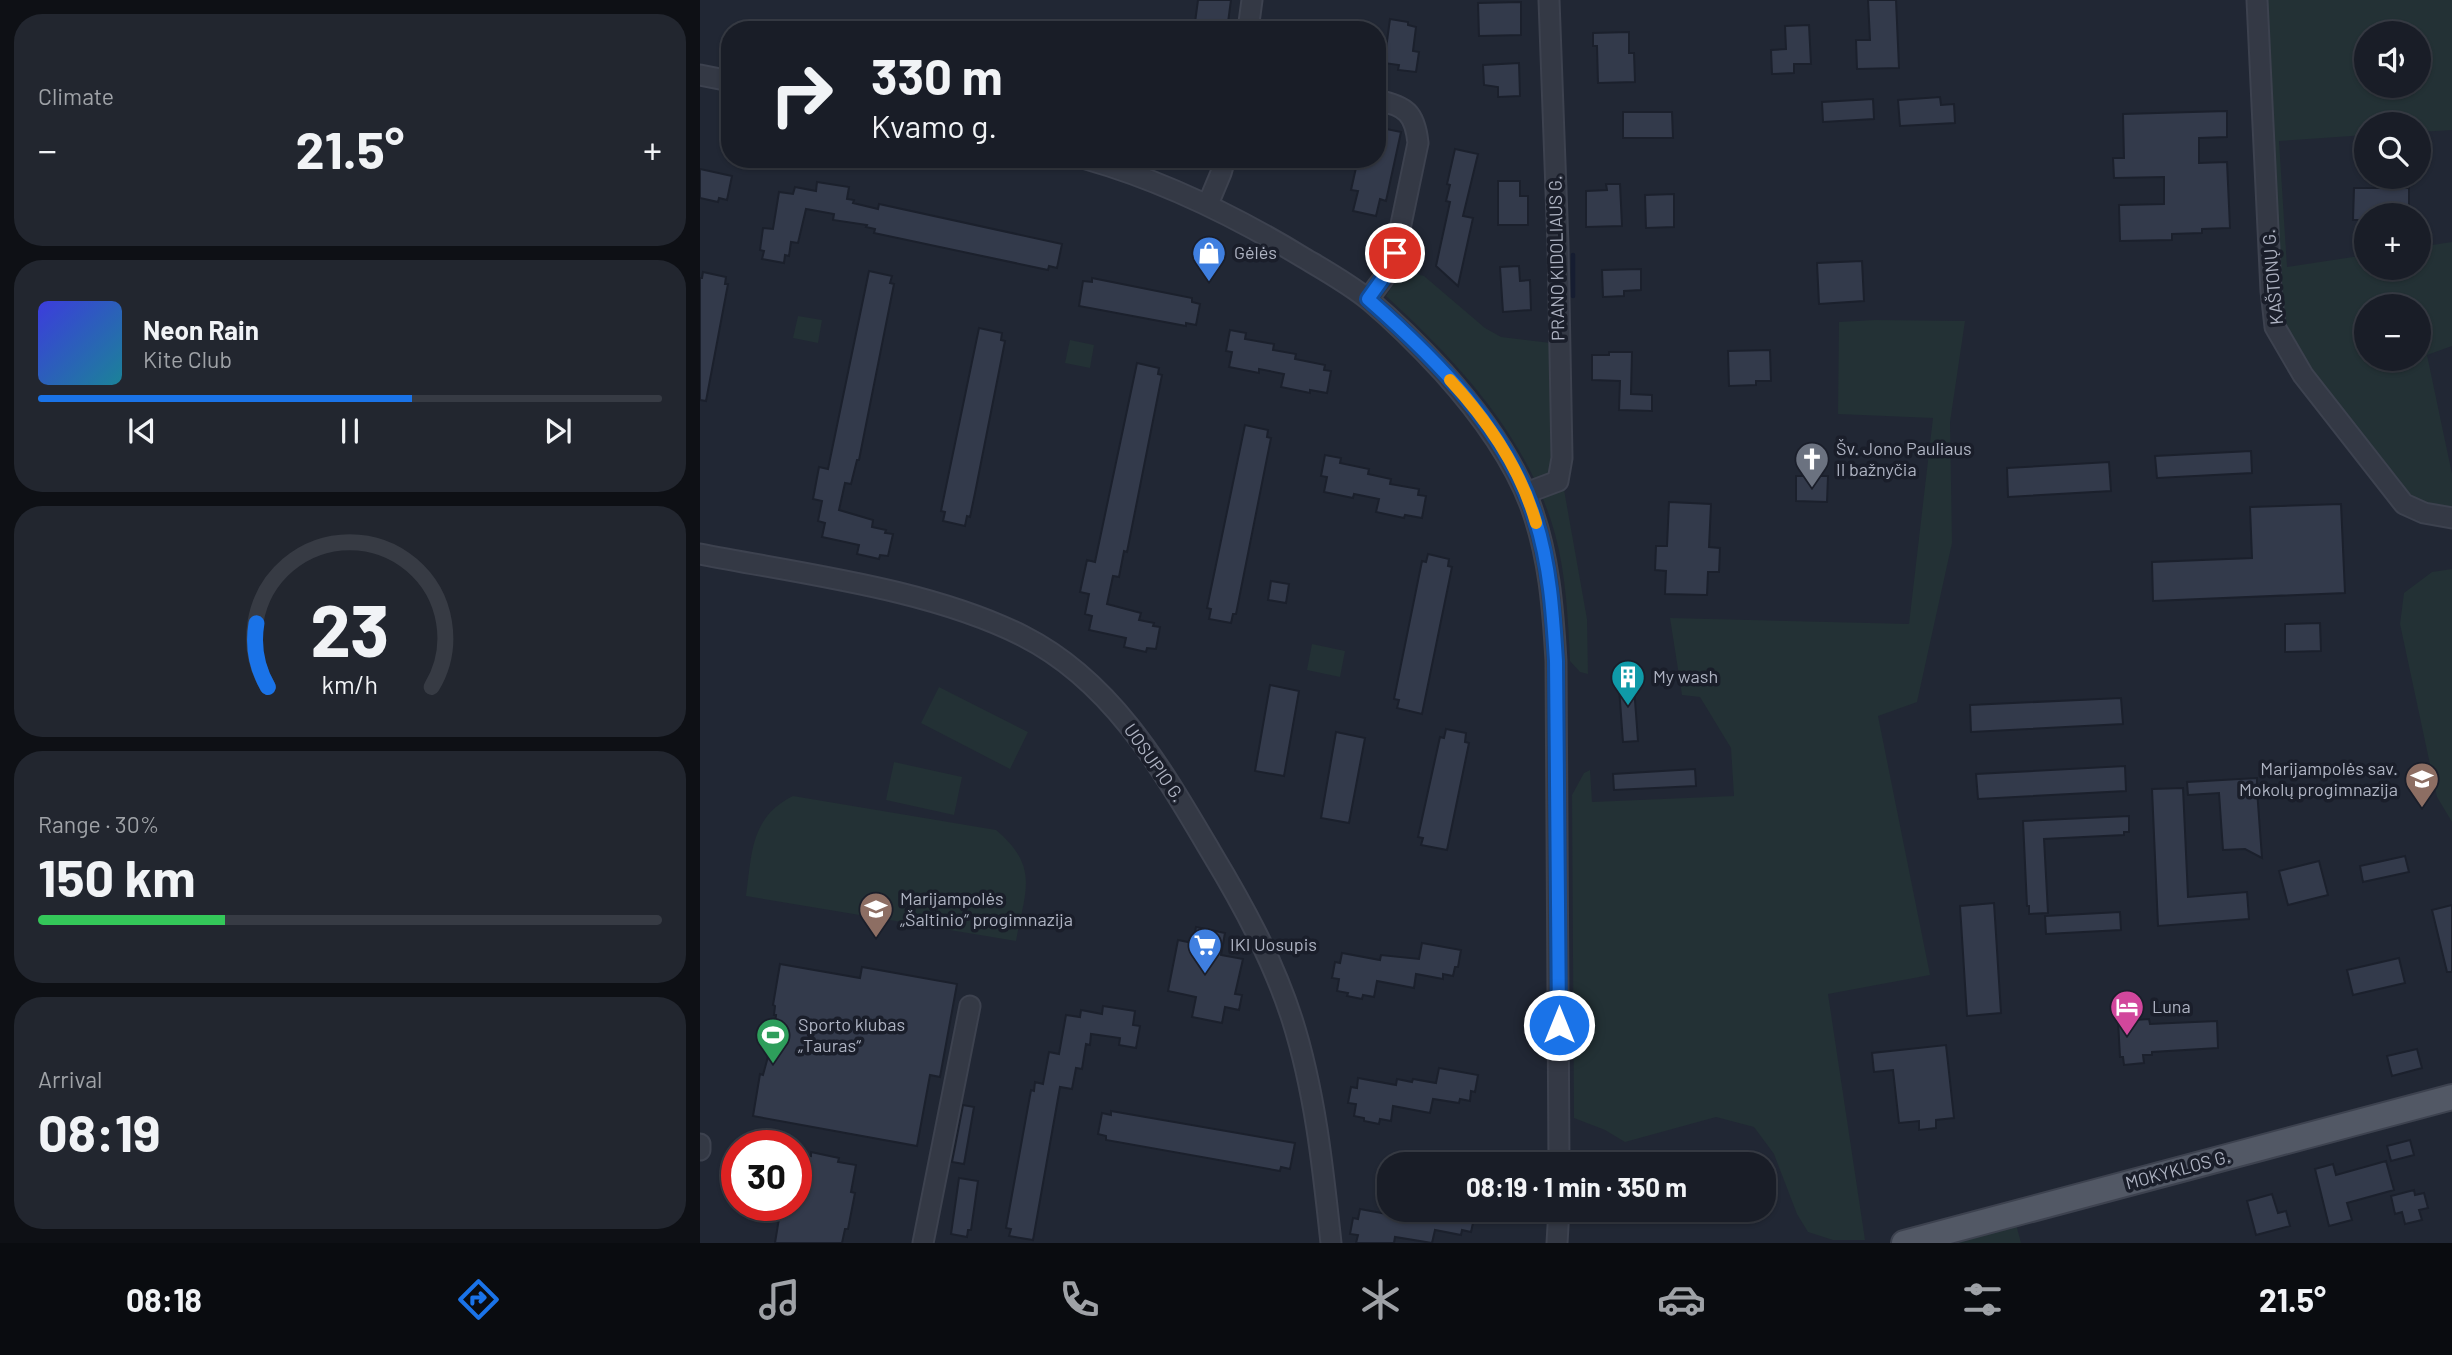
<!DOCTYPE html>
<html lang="en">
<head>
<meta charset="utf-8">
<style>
	:root { --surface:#191d27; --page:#22262f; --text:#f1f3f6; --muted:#9fa2a7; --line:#373b44; --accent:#1a73e8 }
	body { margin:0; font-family:Barlow,sans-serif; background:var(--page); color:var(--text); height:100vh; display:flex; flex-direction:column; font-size:26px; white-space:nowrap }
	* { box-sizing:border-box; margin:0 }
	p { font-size:23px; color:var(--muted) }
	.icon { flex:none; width:38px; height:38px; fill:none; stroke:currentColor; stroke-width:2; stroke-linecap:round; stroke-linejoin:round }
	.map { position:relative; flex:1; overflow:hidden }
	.drawer { display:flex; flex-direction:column; gap:14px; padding:14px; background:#0e1015; width:700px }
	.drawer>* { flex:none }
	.banner { position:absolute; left:21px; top:21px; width:665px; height:147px; border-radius:28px; box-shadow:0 2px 5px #0004,0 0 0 2px var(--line); background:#191d27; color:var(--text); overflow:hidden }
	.tools { position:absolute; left:1654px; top:21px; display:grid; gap:14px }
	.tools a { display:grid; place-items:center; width:77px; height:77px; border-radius:50%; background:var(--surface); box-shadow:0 2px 5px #0004,0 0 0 2px var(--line); font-size:35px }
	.speed { position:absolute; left:21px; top:1130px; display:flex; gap:14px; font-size:35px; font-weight:700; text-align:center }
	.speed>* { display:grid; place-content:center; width:91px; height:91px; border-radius:50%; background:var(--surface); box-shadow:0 2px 5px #0004,0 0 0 2px var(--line); line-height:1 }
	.speed .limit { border:10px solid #d22; background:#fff; color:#111 }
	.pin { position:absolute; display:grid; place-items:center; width:60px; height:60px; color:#fff; margin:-30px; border:4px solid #fff; border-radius:50%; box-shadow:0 2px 7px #0007 }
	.me { position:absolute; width:77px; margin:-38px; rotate:0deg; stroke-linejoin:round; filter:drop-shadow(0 0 5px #0008) }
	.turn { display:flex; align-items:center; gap:24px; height:147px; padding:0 35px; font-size:32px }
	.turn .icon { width:91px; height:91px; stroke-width:2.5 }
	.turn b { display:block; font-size:49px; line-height:60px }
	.big { font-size:52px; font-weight:700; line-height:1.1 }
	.drawer .tile { flex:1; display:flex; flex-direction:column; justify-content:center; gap:10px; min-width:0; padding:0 24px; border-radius:28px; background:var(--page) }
	.drawer .dial { align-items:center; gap:0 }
	.dial svg { height:182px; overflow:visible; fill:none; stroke:var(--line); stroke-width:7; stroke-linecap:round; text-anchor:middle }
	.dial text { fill:var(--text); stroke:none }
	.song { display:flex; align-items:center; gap:21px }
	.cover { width:84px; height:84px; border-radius:10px; background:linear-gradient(135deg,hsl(240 70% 55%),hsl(190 70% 35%)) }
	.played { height:7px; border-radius:4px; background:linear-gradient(90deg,var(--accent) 60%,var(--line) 60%) }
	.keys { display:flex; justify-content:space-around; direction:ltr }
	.heat { display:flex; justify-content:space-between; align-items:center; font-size:38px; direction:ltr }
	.charge { height:10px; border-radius:5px; background:linear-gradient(90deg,#34c759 30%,var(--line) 0) }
	.trip { position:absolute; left:677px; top:1152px; width:399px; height:70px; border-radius:28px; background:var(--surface); box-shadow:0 2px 5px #0004,0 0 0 2px var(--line); font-weight:700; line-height:70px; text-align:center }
	.tabs { display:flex; height:112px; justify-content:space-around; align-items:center; background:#0a0c10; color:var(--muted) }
	.tabs .icon { width:49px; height:49px }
	.tabs .active { color:var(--accent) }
	.tabs b { font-size:32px; color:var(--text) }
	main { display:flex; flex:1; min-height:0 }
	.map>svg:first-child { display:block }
</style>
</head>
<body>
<main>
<section class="drawer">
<div class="tile"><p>Climate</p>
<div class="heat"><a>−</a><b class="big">21.5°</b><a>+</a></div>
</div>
<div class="tile">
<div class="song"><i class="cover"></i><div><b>Neon Rain</b><p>Kite Club</p></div></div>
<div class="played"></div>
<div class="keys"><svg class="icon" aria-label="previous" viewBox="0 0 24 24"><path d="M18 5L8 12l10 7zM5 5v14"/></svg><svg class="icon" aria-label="pause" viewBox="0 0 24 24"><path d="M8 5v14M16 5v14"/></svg><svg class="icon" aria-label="next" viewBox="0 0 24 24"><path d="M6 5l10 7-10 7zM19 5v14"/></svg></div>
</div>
<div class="tile dial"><svg viewBox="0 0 100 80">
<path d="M14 69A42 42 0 1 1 86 69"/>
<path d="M14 69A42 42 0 0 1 9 41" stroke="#1a73e8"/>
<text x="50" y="56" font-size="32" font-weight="700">23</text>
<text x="50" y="72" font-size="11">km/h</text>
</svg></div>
<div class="tile"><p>Range · 30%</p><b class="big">150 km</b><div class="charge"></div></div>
<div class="tile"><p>Arrival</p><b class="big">08:19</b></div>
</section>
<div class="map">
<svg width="1752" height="1243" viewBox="0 0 1752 1243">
	<rect width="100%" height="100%" fill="#212734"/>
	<!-- green -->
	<path fill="#233135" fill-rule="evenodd" d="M1557 0H1752V130L1719 132 1718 124H1666V135L1579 141 1587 267 1666 255V268H1718L1719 247 1752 242V346L1727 355 1752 474V518L1704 504 1575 327ZM1666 33H1718V86H1666ZM1666 306H1718V359H1666Z
		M711 273 724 276 785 328 801 337 859 344 863 484 887 619 888 674 880 672 870 661C868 618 866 575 855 534 828 437 758 362 686 296L698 277Z
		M98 316 122 320 118 343 93 338Z
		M1175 320 1265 321 1250 422 1252 543 1217 702 1178 716 1230 975 1128 994 1165 1240H1133L1108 1232 1097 1214 1074 1154 1054 1127 1016 1117 925 1142 905 1130 874 1118 872 795 884 773 890 770 892 802 1034 796 1031 748 1000 697 982 695 970 618 1209 624 1233 418 1138 414 1139 322Z
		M370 340 394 345 390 368 365 363Z
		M1752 569V822L1737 797 1700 624 1704 593 1732 572Z
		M612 644 645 651 640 677 607 670Z
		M239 687 328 732 310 769 221 723Z
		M194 762 262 777 254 815 186 800Z
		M93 796 296 830C340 867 325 891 316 941L46 896C52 854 50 817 93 796Z
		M1316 1224 1321 1243H1241Z"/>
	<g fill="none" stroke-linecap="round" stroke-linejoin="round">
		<!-- stream -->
		<path stroke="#161d31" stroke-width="4.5" d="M873 255V296"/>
	</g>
	<!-- building -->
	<path fill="#333a4b" stroke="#1b202c" stroke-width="2" d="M498 0H531L527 30H494Z
		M1168 0H1196L1199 68 1157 69 1156 40H1170Z
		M821 2V35L779 36 778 3Z
		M690 19 708 22V25L716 27 713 51 719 52 716 72 698 70 699 65 684 63Z
		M1109 25 1111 64H1094V73L1072 74 1071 50 1086 49 1085 26Z
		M929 32V53H934L935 82 898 83 897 46H893V33Z
		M819 63 820 96 798 97V87L784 85 783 65Z
		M1240 97 1241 105 1254 104 1255 123 1200 126 1198 100Z
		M1173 99 1174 119 1123 122 1122 102Z
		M1527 111V137L1499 138V163L1527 162 1530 228 1502 229V233L1472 234V240L1420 241 1419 205 1464 204V177L1414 178 1413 158H1424L1423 114Z
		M923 112H972L973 138H923Z
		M677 127 701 132 686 201 680 199 676 216 653 211 658 191 651 190 658 159H677Z
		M755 149 778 154 763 216 773 218 758 286 736 266 750 202 746 201 750 185 747 184Z
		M0 169 32 176 27 200 19 198 18 202 0 198Z
		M798 181H820V196H828V225H798Z
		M117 182 149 187 147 199 154 200 153 203 178 209 179 204 362 244 357 268 349 266 348 270 174 233 175 229 166 227 167 225 133 220 134 214 106 209 98 243 91 242 89 256 85 255 84 263 62 259 64 251 60 250 63 228 73 229 79 192 93 194 95 187 116 191Z
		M906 184H920L922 226 886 227V191L907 190Z
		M1654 188H1709V215H1666V220H1653Z
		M974 194V227L946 228 945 195Z
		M1162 261 1164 301 1119 304 1117 263Z
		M819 266 820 281 830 280 831 310 803 312 800 267Z
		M941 269V290L924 291V296L903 297 902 270Z
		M169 271 192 276 190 283 194 284 159 460H157L151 484 145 483 139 510 173 520 172 527 186 530 185 533 193 534 188 556 180 555 179 559 157 554 159 545 122 537 125 523 118 521 122 501 113 499 119 467 128 469Z
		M3 272 26 277 25 284H28L6 401 0 400V278H2Z
		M392 278 492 298V302L500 304 496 325 486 323V326L379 306 383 281 392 282Z
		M279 328 302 333 301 340 305 341 275 493 270 517 267 516 265 526 243 521 245 512 241 511Z
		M530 330 546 333 545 339 574 344 573 350 596 354 595 359 625 365 624 370 631 371 627 393 610 390V393L581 387 584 374 559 369V373L529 367 532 352 526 351Z
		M1070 350 1071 381H1056V385L1029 386 1028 351Z
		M909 352H932L931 394 952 395V411L919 410 920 381 892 380V355H909Z
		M437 363 459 368 458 374 462 375 427 552 424 551 419 577 413 576 407 604 441 613 439 620 454 623 453 626 460 627 456 649 447 648 446 652 424 647 426 638 389 630 392 616 385 614 389 594 380 592 387 560 395 562Z
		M545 425 568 430 567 437 571 438 536 614H533L531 623 509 619 511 609 507 608Z
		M1551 451 1552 473 1457 478 1455 456Z
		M625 455 641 458 640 463 669 469 668 474 691 479 690 484 719 489 718 495 726 496 722 518 705 515 704 518 676 512 679 499 654 494 653 498 624 492 627 477 621 476Z
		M1409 462 1411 491 1308 497 1307 468Z
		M1096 476H1128L1127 502 1096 501Z
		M969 502 1011 504 1009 547 1020 548 1019 572H1008L1007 595 965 594 966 571 955 570 956 546H967Z
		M1641 504 1645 593 1453 601 1452 562 1552 558 1550 507Z
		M728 554 749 559 748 566 752 567 722 714 697 708 699 700 694 699 722 561 726 562Z
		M571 581 589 584 586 603 568 600Z
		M1620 623 1621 651 1585 652V624Z
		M933 673 938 741 923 742 918 674Z
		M570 685 599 691 584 776 555 771Z
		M1421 698 1423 724 1271 732 1270 705Z
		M746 729 766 733 765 742 769 743 747 850 721 845 723 838 718 837 740 737 744 738Z
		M636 732 665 738 649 823 621 818Z
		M1425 766 1426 791 1278 799 1276 774Z
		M995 769 996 786 914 790 913 774Z
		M1557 778V790L1562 858 1545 849 1523 850 1519 793 1488 795 1487 782Z
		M1483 788 1488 897 1547 892 1549 919 1458 926 1452 789Z
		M1429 816V832H1424V835L1344 839 1348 913 1329 914V906H1327L1323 821Z
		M1705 856 1709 872 1663 882 1660 866Z
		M1619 861 1628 895 1588 905 1579 871Z
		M1294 903 1301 1013 1267 1016 1260 906Z
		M1752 905V972H1747L1732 910Z
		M1420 912 1421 930 1346 934 1345 916Z
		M496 927 525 933 521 955 543 959 535 994 542 995 539 1010 525 1007 522 1023 492 1017 496 997 468 991 478 940 493 943Z
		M722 943 761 950 758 967H755L753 976 743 974V979L716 974 714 988 677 981 674 997 663 995 662 999 647 996 648 993 637 991 639 979 632 978 635 962 640 963 642 953 680 960 681 955 719 959Z
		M1699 958 1705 983 1653 995 1647 970Z
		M80 964 160 978 162 967 257 984 240 1077 230 1075 217 1146 53 1116 60 1074 63 1075 69 1053 75 1054 77 1042 80 1025 75 1024 76 1015H74L75 1006 73 1005Z
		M403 1006 435 1011 433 1025 440 1026 436 1048 419 1045 420 1038 391 1034 390 1045 386 1044 382 1069 376 1068 372 1089 360 1087 333 1240 309 1236 311 1229 306 1228 331 1090 334 1091 335 1082 343 1084 349 1052 359 1054 366 1015 380 1017 381 1010 402 1014Z
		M1426 1013 1433 1015 1435 1020 1449 1019 1450 1024 1517 1021 1518 1048 1452 1052V1055H1443L1444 1063 1424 1065 1423 1057H1420L1418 1020 1421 1015Z
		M1246 1045 1254 1118 1236 1120V1128L1219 1130V1121L1199 1123 1193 1070 1174 1072 1172 1053Z
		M1717 1049 1722 1068 1692 1076 1687 1056Z
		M739 1068 778 1075 775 1092 771 1091 770 1101 760 1099 759 1103 733 1099 730 1113 693 1106 691 1121 680 1119 679 1124 664 1121V1118L654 1116 656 1104 648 1103 651 1087 657 1088 658 1078 696 1085 697 1079 712 1082 713 1079 736 1083Z
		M263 1105 274 1107 264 1164 252 1162Z
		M411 1111 595 1143 590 1169 581 1167 580 1171 406 1140V1136L398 1134 402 1113 411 1115Z
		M1710 1140 1714 1155 1691 1161 1687 1146Z
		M111 1152 139 1158 138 1162 156 1165 151 1192 155 1193 148 1229H145L142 1243H75L81 1206H96V1154L111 1156Z
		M1686 1161 1694 1190 1647 1203 1652 1220 1629 1226 1615 1169 1633 1164 1636 1175Z
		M259 1178 278 1181 271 1230H268L267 1237 251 1234Z
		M1714 1190 1715 1195 1724 1193 1728 1208 1719 1210 1722 1220 1705 1224 1702 1212 1695 1214 1691 1196Z
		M1572 1194 1578 1213 1586 1211 1590 1226 1556 1235 1547 1201Z
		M660 1209 698 1216 699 1211 714 1213 715 1211 738 1215 739 1209H779L777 1223H773L771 1232 762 1230 761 1235 735 1230 732 1243 695 1237 694 1243H656L658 1235 650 1234 653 1218 658 1219Z"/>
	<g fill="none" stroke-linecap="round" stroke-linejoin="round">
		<!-- minor casing -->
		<g stroke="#3d424f" stroke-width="23">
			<path id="minor" d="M1557 0 1571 291 1575 327 1603 375 1704 504 1724 513 1752 518
				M548 30 552 0
				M0 75 30 81
				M386 159C464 181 535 216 604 258 626 271 651 285 670 301 696 323 720 347 743 372 778 411 811 455 830 504 849 555 853 608 856 661L859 1164
				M508 204 521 173 525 159
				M668 299 689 271 695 253 718 143C715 113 706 106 677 100
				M826 493 858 481 862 458 858 245 849 0
				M0 554C102 574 230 589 323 636 412 681 462 769 511 852 543 905 573 960 592 1019 615 1091 623 1168 631 1243
				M0 1144V1150
				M223 1243 270 1006
				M857 1243 859 1209"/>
		</g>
		<!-- major casing -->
		<g stroke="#3d424f" stroke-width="28">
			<path id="major" d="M1204 1243 1752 1097"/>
		</g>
		<!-- minor -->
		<use href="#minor" stroke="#343945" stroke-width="19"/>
		<!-- major -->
		<use href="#major" stroke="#525865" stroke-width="24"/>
	</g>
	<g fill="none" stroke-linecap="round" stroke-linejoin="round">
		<!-- route casing -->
		<g stroke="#114b97" stroke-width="18">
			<path id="route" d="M695 253 688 271 668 299C736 359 808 430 835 518 850 565 853 613 856 661L859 1025"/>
		</g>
		<!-- route -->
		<use href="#route" stroke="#1a73e8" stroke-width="12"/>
		<!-- slow -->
		<path stroke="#f59e0b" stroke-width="12" d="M750 380C787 420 821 470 836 523"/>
	</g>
	<!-- icons -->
	<defs>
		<g id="shop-pin" transform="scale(1.75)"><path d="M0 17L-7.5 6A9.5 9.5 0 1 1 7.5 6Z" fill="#3f7fe0" stroke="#1a1e2a"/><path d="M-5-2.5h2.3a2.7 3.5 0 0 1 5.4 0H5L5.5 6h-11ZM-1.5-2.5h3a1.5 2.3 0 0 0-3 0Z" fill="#fff"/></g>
		<g id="church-pin" transform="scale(1.75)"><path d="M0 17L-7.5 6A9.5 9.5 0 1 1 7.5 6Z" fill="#6b7280" stroke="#1a1e2a"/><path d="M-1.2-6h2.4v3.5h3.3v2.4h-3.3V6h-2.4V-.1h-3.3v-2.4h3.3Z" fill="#fff"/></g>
		<g id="building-pin" transform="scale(1.75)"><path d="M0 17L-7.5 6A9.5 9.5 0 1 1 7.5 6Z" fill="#0f9aa8" stroke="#1a1e2a"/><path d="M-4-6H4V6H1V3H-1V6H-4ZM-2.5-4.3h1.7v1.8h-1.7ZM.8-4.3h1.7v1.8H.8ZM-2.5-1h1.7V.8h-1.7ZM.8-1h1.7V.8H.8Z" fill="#fff"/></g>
		<g id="school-pin" transform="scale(1.75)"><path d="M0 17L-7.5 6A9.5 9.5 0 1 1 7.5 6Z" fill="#8d6e63" stroke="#1a1e2a"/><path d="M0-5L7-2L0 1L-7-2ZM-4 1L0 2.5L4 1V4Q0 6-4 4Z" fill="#fff"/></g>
		<g id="supermarket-pin" transform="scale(1.75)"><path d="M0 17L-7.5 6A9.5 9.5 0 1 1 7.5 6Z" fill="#3f7fe0" stroke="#1a1e2a"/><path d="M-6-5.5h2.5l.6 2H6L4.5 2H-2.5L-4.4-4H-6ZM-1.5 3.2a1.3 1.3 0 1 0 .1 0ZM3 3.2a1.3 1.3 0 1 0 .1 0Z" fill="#fff"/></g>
		<g id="hotel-pin" transform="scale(1.75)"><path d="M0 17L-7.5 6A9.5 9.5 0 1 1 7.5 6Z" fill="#d1479c" stroke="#1a1e2a"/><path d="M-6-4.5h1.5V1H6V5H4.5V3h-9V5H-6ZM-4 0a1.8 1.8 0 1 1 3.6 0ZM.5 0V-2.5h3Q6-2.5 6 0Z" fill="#fff"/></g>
		<g id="stadium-pin" transform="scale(1.75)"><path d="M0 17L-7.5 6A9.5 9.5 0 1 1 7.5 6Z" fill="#2e9e5b" stroke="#1a1e2a"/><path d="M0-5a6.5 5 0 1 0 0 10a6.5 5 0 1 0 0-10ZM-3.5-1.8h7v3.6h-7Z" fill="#fff"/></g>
	</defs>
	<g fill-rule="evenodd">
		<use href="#shop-pin" x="509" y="253"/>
		<use href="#church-pin" x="1112" y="459"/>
		<use href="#building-pin" x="928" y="677"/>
		<use href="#school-pin" x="1722" y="779"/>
		<use href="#school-pin" x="176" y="909"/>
		<use href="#supermarket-pin" x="505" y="945"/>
		<use href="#hotel-pin" x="1427" y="1007"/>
		<use href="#stadium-pin" x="73" y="1035"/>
	</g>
	<g text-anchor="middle" stroke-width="7" stroke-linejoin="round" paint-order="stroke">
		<!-- poi labels -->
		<g font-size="18" fill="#aeb3c2" stroke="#1a1e2a" text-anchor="start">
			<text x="534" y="259">Gėlės</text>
			<text x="1136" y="455">Šv. Jono Pauliaus<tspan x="1136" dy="21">II bažnyčia</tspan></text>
			<text x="953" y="683">My wash</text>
			<text x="1698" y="775" text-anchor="end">Marijampolės sav.<tspan x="1698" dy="21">Mokolų progimnazija</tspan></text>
			<text x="200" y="905">Marijampolės<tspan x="200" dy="21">„Šaltinio“ progimnazija</tspan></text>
			<text x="530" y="951">IKI Uosupis</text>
			<text x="1452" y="1013">Luna</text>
			<text x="98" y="1031">Sporto klubas<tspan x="98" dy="21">„Tauras“</tspan></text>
		</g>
		<!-- street labels -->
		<g font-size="18" fill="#aeb3c2" stroke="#1a1e2a">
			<text transform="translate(857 258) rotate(-91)" y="6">PRANO KIDOLIAUS G.</text>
			<text transform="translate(1573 277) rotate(-95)" y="6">KAŠTONŲ G.</text>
			<text transform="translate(454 763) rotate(55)" y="6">UOSUPIO G.</text>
			<text transform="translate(1478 1170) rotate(-15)" y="6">MOKYKLOS G.</text>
		</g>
	</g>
</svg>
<div class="tools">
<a><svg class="icon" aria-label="sound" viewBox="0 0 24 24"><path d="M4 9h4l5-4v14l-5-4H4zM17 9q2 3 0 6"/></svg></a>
<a><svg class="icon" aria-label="search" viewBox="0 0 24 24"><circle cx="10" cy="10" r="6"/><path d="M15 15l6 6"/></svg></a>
<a>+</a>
<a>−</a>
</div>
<div class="speed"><div class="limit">30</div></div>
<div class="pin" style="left:695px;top:253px;background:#d93025"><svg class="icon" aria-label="arrive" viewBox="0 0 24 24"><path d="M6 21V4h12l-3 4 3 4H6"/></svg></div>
<svg class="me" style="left:859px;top:1025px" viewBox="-20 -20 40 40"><circle r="17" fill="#1a73e8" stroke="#fff" stroke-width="3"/><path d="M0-11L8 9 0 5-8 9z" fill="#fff"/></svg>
<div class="trip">08:19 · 1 min · 350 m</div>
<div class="banner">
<div class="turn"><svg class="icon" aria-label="right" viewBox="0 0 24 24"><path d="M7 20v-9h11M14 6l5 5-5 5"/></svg><div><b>330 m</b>Kvamo g.</div></div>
</div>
</div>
</main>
<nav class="tabs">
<b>08:18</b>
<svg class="icon active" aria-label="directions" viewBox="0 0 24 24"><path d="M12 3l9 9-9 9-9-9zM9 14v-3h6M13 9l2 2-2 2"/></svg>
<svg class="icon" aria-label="music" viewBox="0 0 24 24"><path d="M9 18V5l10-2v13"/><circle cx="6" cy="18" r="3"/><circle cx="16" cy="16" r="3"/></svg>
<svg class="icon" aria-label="phone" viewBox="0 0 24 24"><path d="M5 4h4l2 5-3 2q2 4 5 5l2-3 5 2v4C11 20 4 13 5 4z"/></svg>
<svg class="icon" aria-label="climate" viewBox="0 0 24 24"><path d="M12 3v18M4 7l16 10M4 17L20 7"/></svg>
<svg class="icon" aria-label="car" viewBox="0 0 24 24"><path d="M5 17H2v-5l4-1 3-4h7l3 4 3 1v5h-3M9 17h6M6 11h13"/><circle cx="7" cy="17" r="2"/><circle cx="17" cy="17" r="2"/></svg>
<svg class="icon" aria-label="filters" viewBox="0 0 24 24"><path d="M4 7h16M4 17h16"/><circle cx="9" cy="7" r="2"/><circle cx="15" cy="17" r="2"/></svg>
<b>21.5°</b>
</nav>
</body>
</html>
